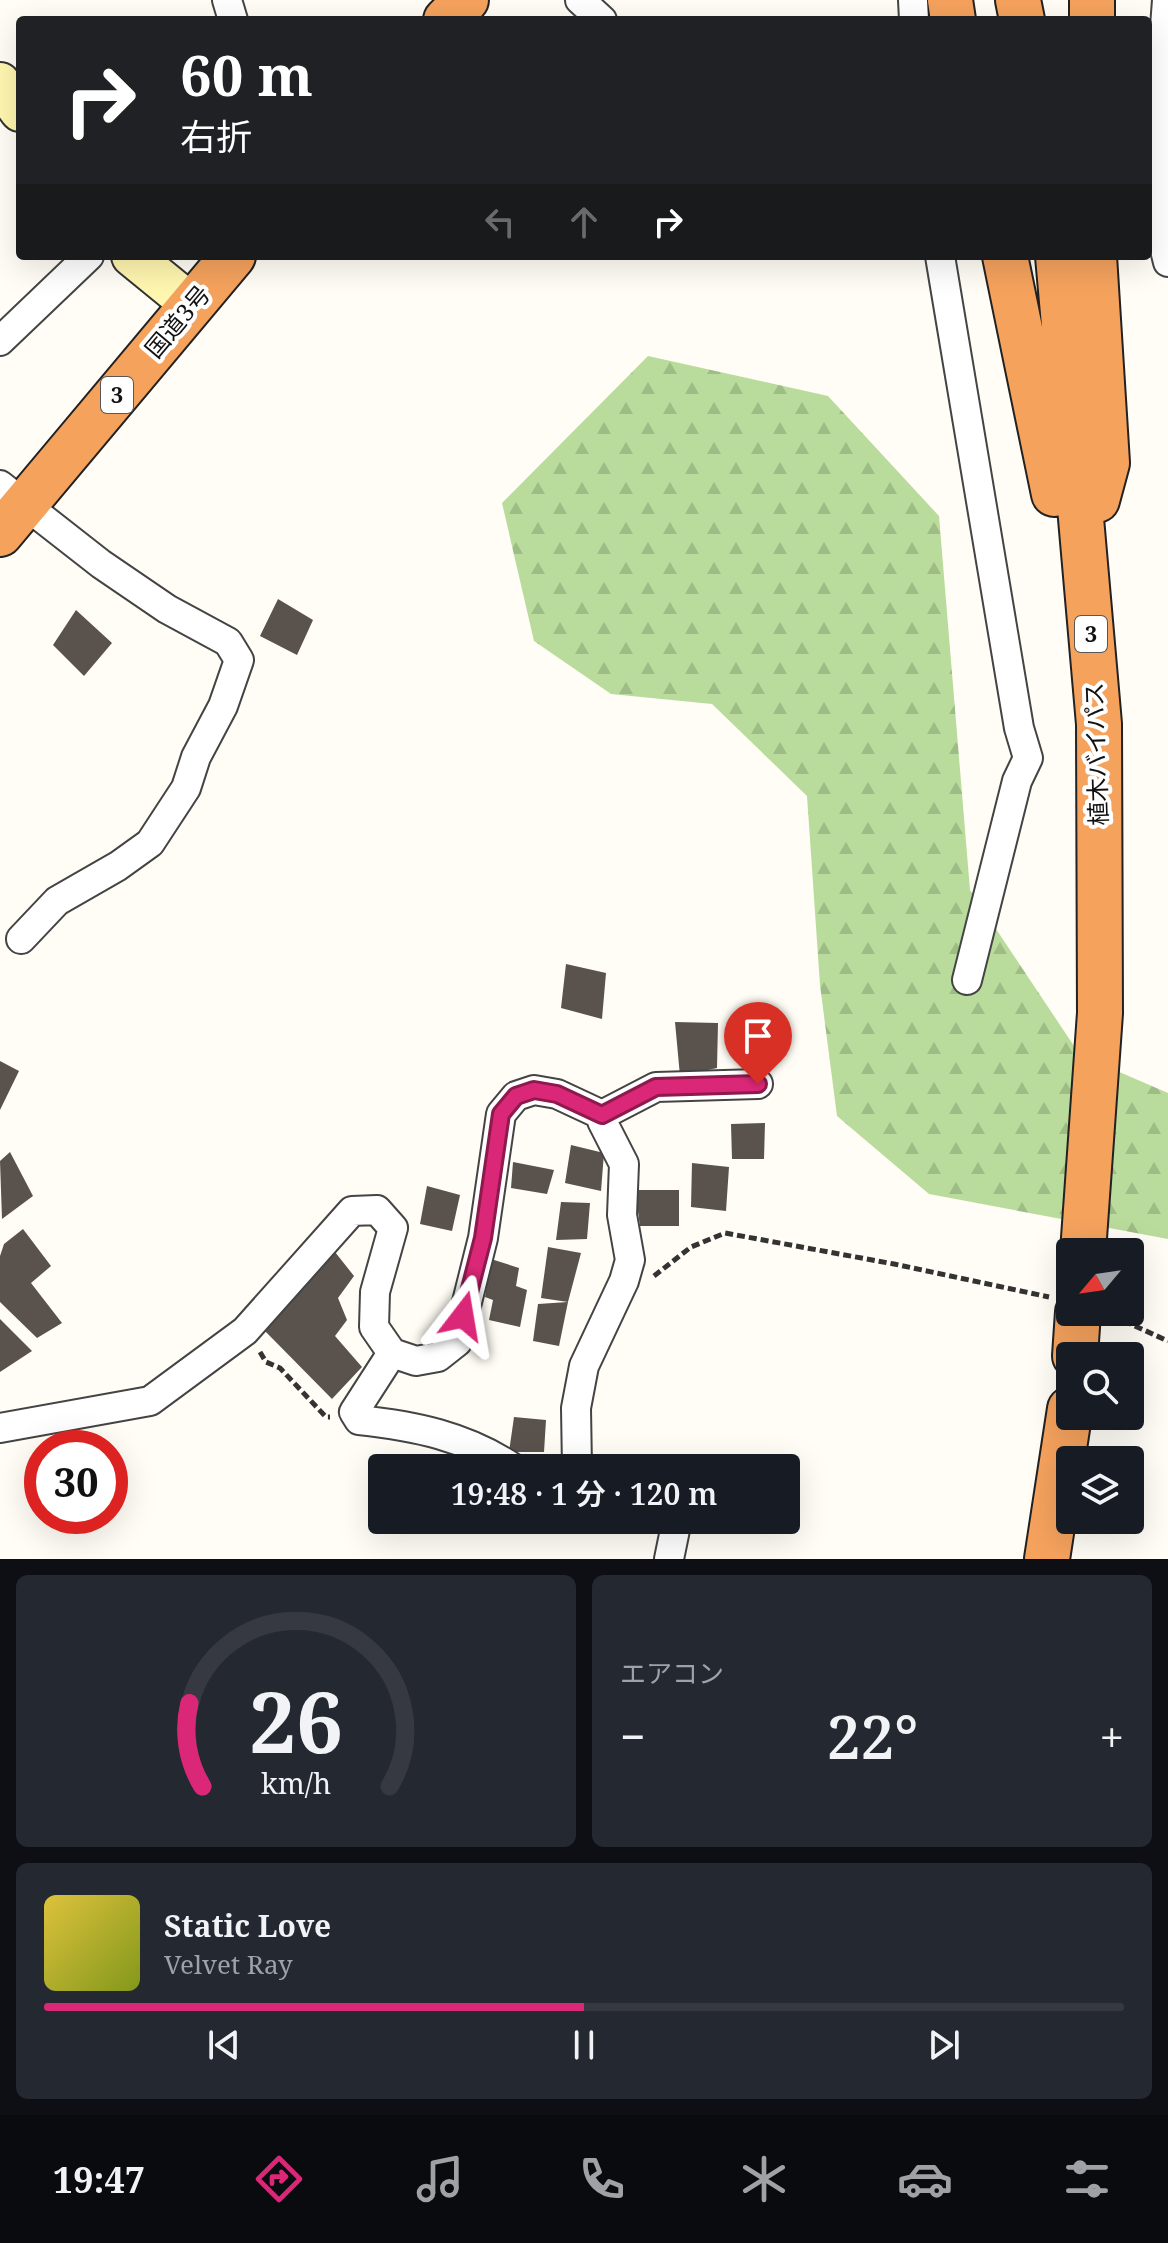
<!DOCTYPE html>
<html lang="ja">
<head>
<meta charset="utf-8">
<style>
	:root { --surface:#171b24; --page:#242831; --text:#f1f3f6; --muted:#9ea1a6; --line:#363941; --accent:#db2777 }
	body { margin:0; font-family:"Noto Serif","Noto Sans JP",serif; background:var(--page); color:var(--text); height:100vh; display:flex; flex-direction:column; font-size:30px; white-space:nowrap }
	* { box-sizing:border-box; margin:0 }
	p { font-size:26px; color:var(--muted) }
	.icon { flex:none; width:44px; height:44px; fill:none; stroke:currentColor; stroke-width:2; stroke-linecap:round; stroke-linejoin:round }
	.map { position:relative; height:1559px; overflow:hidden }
	.details { display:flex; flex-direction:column; gap:16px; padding:16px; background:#0d0f14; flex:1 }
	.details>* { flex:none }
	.banner { position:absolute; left:16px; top:16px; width:1136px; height:244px; border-radius:8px; box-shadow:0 8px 32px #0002; background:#202124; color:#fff; overflow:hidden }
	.needle { width:52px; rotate:241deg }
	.fabs { position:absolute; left:1056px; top:1238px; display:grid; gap:16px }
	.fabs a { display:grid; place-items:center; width:88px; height:88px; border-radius:8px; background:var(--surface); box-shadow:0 8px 32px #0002; font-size:40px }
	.speed { position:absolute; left:24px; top:1430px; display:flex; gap:16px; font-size:40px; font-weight:700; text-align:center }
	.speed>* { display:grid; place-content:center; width:104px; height:104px; border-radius:50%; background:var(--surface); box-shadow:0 8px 32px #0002; line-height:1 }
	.speed .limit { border:12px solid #d22; background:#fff; color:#111 }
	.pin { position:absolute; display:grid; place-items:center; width:68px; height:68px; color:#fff; margin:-82px -34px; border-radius:50% 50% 50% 0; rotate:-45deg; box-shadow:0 0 8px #0007 }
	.pin .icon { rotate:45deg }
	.me { position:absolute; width:88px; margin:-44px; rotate:14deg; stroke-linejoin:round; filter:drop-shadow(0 0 6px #0008) }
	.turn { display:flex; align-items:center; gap:28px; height:168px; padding:0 32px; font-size:36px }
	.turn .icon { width:104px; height:104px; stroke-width:2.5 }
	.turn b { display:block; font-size:56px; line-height:68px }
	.lanes { display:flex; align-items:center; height:76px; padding:0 32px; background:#0003; justify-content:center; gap:40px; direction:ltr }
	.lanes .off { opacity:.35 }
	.big { font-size:60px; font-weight:600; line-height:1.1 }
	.details .card { flex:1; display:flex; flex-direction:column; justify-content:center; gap:12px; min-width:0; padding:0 28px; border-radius:12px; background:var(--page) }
	.details .dial { align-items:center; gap:0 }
	.dial svg { height:208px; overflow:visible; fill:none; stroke:var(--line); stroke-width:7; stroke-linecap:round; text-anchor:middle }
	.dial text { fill:var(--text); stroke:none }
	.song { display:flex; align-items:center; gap:24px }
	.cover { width:96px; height:96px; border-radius:12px; background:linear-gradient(135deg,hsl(50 70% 55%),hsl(70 70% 35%)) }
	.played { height:8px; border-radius:4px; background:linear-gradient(90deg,var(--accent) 50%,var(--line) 50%) }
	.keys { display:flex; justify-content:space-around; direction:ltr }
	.heat { display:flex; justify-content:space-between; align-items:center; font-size:44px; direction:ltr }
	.details .tiles { flex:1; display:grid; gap:16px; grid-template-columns:1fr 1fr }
	.card:last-child { grid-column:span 2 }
	.trip { position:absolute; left:368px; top:1454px; width:432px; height:80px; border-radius:8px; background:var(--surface); box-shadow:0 8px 32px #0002; font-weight:600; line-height:80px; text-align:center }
	.menu { display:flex; height:128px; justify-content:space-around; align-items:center; background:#090b0e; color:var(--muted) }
	.menu .icon { width:56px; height:56px }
	.menu .on { color:var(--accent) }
	.menu b { font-size:36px; color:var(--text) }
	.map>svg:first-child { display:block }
</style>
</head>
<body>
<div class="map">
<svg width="1168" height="1559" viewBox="0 0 1168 1559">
	<defs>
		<pattern id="forest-firs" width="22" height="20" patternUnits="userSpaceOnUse" patternTransform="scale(2)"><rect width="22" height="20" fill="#b9dc9c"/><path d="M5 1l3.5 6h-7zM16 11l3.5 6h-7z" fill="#9ebc85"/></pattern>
	</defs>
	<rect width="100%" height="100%" fill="#fffdf5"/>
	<!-- forest -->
	<path fill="url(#forest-firs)" d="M648 356 828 396 939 516 970 890 1080 1055 1168 1093V1239L929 1194 837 1116 820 985 807 796 712 704 611 694 534 641 502 503Z"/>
	<!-- building -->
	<path fill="#5a524d" d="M278 599 313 620 297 655 260 636Z
		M76 610 112 643 84 676 53 645Z
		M566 964 606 973 602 1019 561 1008Z
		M675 1022 718 1023 717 1068 680 1076Z
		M0 1061 19 1071 0 1110Z
		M765 1123 764 1159H732L731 1124Z
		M571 1145 604 1153 601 1191 565 1183Z
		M10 1152 33 1196 2 1219 0 1161Z
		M513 1162 554 1170 547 1194 511 1188Z
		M692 1163 729 1167 726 1211 691 1207Z
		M427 1186 460 1195 452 1231 420 1224Z
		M635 1190H679V1226H640Z
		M561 1202 590 1203 587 1239 556 1240Z
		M23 1229 51 1266 31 1283 62 1323 37 1338 0 1302V1256L4 1244Z
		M548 1247 581 1253 568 1302 541 1298Z
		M335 1252 354 1276 338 1298 347 1320 335 1336 362 1367 332 1399 264 1330Z
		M491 1259 519 1268 516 1286 527 1290 520 1327 489 1320 493 1300 485 1297Z
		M568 1302 559 1346 533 1341 538 1304Z
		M0 1319 32 1351 0 1372Z
		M514 1417 546 1420 544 1452H509Z"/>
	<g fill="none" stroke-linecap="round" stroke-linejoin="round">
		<!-- street casing -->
		<g stroke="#444" stroke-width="32">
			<path id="street" d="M227 0 233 20
				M580 0 602 20
				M913 0 914 20
				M1167 0 1159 108 1161 234 1168 262
				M940 256 1019 728 1028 758 1017 781 967 980
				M0 341 89 256
				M0 485 101 564 167 609 228 642 239 660 223 706 196 757 186 788 150 843 118 866 57 901 21 939
				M392 1353 354 1412 359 1420C415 1426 465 1436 513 1468
				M0 1428 150 1401 245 1331 352 1211 377 1210 393 1228 375 1292 374 1327 392 1353 416 1361 438 1357 457 1342 483 1238 501 1114 516 1096 534 1090 557 1094 602 1115 656 1087 758 1084
				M577 1468 576 1408 584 1366 624 1281 630 1260 622 1215 624 1164 602 1121V1115
				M669 1559 677 1520"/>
		</g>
		<!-- secondary casing -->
		<g stroke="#333" stroke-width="44">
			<path id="secondary" d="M0 83 20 111
				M132 256 192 305"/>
		</g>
		<!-- highway casing -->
		<g stroke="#222" stroke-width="48">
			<path id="highway" d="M950 0 953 20
				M1018 0 1022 20
				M446 20 466 0
				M1092 20V0
				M1005 256 1054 494
				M1058 256 1099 724 1100 1013 1083 1252
				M1094 256 1107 463 1097 500
				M0 534 233 256
				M1075 1356 1078 1312
				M1047 1559 1070 1409"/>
		</g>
		<!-- path -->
		<path stroke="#333" stroke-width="5" stroke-dasharray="8 4" stroke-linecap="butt" d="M654 1276 691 1247 725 1233 894 1264 1049 1297
			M1113 1316 1168 1341
			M260 1352 266 1362 280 1368 326 1417H330"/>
		<!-- street -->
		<use href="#street" stroke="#fff" stroke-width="28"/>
		<!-- secondary -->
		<use href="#secondary" stroke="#fff6b0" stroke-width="40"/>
		<!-- highway -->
		<use href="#highway" stroke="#f5a25d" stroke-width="44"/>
	</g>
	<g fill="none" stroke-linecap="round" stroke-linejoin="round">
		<!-- route casing -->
		<g stroke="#8e194d" stroke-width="20">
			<path id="route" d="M463 1316 483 1238 501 1114 516 1096 534 1090 557 1094 602 1115 656 1087 758 1084"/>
		</g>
		<!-- route -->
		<use href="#route" stroke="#db2777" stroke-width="14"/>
	</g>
	<g text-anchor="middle" stroke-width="8" stroke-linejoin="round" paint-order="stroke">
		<!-- shield labels -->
		<g fill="#fff" stroke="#585858" stroke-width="2">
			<rect x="101" y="377" width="32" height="36" rx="6"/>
			<rect x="1075" y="616" width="32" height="36" rx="6"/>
		</g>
		<g font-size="22" font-weight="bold" fill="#111">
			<text x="117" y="403">3</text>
			<text x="1091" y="642">3</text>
		</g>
		<!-- street labels -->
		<g font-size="24" fill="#111" stroke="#fff">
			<text transform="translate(178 322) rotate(-50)" y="8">国道3号</text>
			<text transform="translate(1097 754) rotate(-92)" y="8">植木バイパス</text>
		</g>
	</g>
</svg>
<div class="fabs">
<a><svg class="needle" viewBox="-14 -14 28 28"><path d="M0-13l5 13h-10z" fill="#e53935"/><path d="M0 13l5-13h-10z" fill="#9ea1a6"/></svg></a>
<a><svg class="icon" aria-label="search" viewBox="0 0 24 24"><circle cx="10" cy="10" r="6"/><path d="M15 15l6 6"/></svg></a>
<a><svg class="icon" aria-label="layers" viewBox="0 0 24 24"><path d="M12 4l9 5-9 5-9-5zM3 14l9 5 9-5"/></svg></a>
</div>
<div class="speed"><div class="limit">30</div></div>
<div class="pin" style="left:758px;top:1084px;background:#d93025"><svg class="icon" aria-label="arrive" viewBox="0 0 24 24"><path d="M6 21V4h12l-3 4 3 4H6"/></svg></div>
<svg class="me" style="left:463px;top:1316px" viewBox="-20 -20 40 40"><path d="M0-17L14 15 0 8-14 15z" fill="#db2777" stroke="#fff" stroke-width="4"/></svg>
<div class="trip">19:48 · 1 分 · 120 m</div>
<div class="banner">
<div class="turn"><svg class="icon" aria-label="right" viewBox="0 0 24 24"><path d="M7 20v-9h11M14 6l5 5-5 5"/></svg><div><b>60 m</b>右折</div></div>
<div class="lanes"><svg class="icon off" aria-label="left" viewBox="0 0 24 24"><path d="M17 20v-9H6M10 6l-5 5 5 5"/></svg><svg class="icon off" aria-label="ahead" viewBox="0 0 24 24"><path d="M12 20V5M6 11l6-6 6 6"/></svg><svg class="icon" aria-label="right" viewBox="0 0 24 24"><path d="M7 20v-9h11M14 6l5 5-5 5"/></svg></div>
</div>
</div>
<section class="details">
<div class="tiles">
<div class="card dial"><svg viewBox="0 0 100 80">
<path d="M14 69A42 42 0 1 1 86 69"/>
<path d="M14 69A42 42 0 0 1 9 37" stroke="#db2777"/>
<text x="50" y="56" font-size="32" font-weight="700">26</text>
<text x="50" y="72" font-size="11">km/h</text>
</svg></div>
<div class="card"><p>エアコン</p>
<div class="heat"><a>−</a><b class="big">22°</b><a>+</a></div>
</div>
<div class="card">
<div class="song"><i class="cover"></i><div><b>Static Love</b><p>Velvet Ray</p></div></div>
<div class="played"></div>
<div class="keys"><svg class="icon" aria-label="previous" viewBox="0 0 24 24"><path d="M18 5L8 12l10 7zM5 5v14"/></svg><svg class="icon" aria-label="pause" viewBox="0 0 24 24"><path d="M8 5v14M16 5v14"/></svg><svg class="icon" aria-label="next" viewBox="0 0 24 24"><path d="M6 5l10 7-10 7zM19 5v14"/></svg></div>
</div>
</div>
</section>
<nav class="menu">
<b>19:47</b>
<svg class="icon on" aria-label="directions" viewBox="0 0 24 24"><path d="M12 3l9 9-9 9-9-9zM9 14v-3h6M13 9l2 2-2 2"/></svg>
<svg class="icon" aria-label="music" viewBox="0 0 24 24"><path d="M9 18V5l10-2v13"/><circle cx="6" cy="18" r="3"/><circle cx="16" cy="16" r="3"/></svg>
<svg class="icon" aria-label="phone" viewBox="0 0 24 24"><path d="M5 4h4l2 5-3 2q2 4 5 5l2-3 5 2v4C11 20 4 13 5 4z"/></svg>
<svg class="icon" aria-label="climate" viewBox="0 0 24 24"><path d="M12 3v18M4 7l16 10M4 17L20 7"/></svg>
<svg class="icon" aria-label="car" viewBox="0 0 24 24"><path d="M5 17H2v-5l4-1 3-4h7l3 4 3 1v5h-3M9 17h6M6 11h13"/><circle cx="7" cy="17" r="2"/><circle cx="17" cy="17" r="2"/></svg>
<svg class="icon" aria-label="filters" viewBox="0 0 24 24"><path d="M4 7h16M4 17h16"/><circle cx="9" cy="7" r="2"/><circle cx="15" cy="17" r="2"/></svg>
</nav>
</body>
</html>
